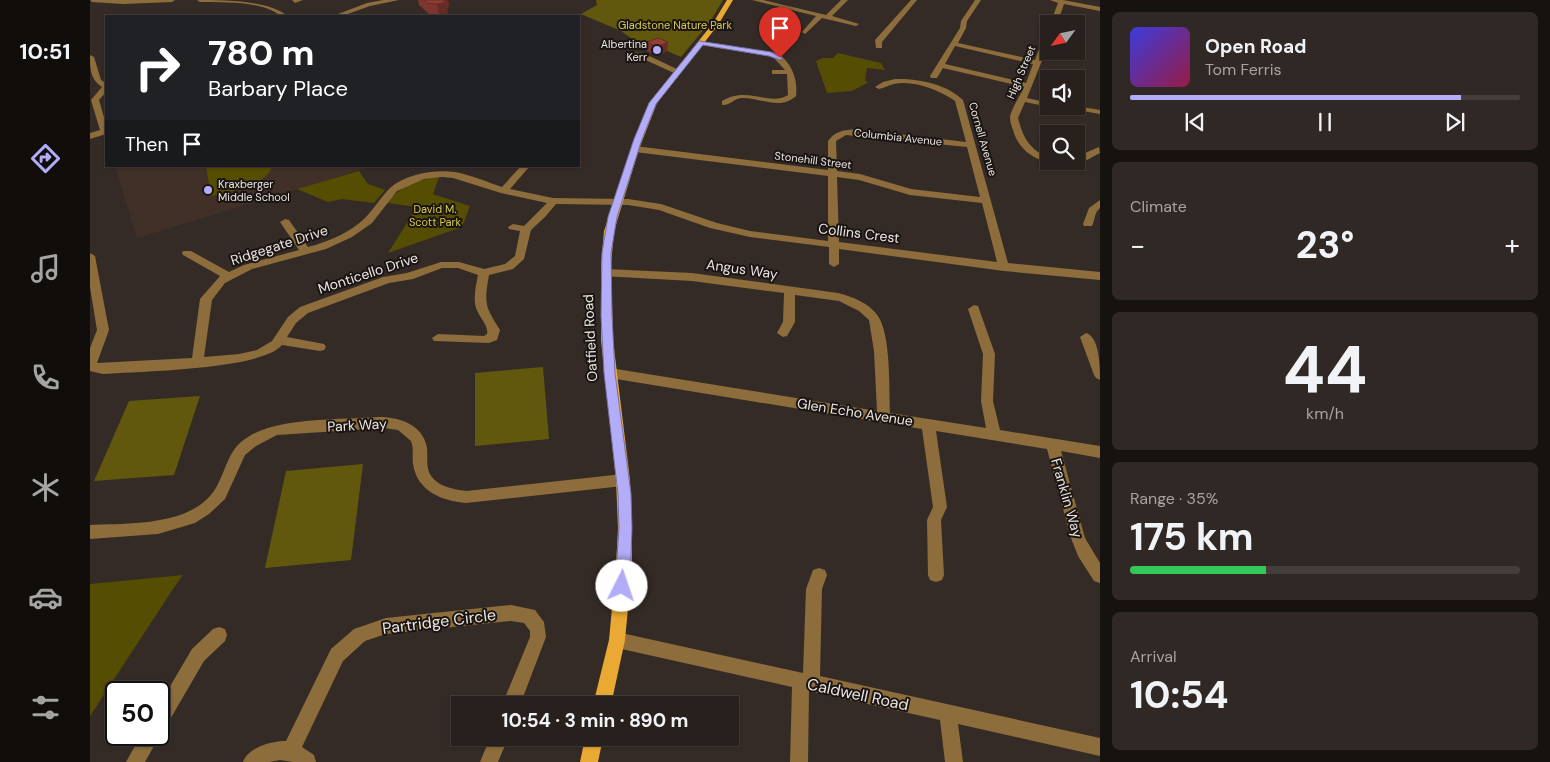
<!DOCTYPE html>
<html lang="en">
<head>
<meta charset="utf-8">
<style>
	:root { --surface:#28201c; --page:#302825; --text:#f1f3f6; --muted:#a5a3a3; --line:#443e3b; --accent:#b3adf9 }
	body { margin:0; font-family:"DM Sans",sans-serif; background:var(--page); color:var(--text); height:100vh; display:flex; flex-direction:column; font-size:19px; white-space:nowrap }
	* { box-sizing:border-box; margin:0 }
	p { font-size:16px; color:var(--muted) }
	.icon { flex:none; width:28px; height:28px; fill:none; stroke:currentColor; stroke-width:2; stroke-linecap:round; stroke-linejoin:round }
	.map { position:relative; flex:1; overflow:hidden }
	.details { display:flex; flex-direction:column; gap:12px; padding:12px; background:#16120f; width:450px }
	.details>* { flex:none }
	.hud { position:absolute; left:15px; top:15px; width:475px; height:152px; border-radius:0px; box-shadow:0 1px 4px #0004,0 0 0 1px var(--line); background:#202124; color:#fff; overflow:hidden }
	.needle { width:32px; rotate:237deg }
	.tools { position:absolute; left:950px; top:15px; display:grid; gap:10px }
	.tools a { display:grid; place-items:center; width:45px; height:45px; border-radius:0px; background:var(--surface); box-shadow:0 1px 4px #0004,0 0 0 1px var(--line); font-size:25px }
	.speed { position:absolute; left:15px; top:681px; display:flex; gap:10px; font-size:25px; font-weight:700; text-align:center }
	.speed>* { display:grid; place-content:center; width:65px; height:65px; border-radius:50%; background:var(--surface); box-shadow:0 1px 4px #0004,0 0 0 1px var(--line); line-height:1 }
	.speed .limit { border:2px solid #111; border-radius:8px; background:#fff; color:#111 }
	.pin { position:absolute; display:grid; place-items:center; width:42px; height:42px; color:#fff; margin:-51px -21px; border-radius:50% 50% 50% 0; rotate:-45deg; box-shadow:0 0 5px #0007 }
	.pin .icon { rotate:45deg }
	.me { position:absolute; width:55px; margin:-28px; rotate:4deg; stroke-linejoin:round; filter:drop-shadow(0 0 4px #0008) }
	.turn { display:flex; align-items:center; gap:18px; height:105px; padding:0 20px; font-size:22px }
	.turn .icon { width:65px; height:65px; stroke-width:2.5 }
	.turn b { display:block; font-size:35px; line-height:42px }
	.then { display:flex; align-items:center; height:48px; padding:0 20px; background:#0003; gap:10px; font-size:19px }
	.big { font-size:38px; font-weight:700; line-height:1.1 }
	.details .tile { flex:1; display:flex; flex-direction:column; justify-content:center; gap:8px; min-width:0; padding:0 18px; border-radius:8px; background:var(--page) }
	.details .dial { align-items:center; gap:0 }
	.dial b { font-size:65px; line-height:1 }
	.song { display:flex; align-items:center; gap:15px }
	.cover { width:60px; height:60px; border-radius:8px; background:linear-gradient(135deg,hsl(240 70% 55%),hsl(340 70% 35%)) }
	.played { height:5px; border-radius:2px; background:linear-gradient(90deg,var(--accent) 85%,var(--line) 85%) }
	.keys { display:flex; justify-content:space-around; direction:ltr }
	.heat { display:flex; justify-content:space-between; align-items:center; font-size:28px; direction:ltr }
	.charge { height:8px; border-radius:4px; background:linear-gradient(90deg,#34c759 35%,var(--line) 0) }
	.trip { position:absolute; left:361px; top:696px; width:288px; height:50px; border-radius:0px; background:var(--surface); box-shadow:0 1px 4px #0004,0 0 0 1px var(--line); font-weight:700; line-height:50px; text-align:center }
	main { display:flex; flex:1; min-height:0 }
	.tabs { display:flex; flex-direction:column; width:90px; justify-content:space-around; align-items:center; background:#100d0b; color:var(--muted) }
	.tabs .icon { width:35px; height:35px }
	.tabs .on { color:var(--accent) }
	.tabs b { font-size:22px; color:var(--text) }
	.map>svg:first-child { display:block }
</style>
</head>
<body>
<main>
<nav class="tabs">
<b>10:51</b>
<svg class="icon on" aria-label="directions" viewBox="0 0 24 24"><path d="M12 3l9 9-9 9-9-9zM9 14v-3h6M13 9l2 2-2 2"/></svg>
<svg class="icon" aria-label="music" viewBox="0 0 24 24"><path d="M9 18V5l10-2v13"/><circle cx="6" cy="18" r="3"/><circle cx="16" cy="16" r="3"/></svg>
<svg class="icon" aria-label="phone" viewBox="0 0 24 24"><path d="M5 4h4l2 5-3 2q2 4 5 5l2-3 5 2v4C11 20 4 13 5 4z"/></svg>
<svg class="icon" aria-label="climate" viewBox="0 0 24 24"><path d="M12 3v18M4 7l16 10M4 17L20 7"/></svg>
<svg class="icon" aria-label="car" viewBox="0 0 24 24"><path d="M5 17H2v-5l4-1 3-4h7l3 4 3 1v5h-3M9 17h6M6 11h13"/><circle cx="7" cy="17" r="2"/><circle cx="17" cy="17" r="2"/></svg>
<svg class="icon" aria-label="filters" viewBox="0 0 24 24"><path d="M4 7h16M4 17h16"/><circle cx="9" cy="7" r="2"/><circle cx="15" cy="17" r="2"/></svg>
</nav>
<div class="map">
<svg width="1010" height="762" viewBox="0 0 1010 762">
	<rect width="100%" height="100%" fill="#352b26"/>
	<!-- built -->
	<path fill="#403027" d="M25 166H283L47 238Z"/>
	<!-- green -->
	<path fill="#554d02" d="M748 53 791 63 795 70 777 68 775 81 778 82 777 83 762 91 737 93 726 61 733 58H743Z
		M116 166H182C176 187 140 191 121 196Z
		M269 171 278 184 295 190 284 203 252 199 238 202 207 189Z
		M349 177 343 194 380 206 372 227 298 253 327 207 297 203C310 186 328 179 349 177Z
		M93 575 83 589 0 716V584Z"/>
	<!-- forest -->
	<path fill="#61580d" d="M506 0H633L620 22 591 57 568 47 551 45 531 31 491 14 507 5Z
		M453 367 459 439 385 446V373Z
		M110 396 84 475 4 481 39 401Z
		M273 464 261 560 175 568 196 471Z"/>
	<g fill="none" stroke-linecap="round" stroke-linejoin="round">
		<!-- minor -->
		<path fill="#8c6d3b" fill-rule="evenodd" d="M0 0H85L82 2 33 4 2 2Z
			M107 0C135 0 177 0 198 16H191C170 0 135 3 110 2Z
			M202 0H213L205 3Z
			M293 0H309L280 6 252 16H243L277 3Z
			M662 0H673L736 15 751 0H758L742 16 769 24 766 26 732 18 715 34 712 32 726 16Z
			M821 0H827L792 42V48H786L785 40Z
			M885 0H891L877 21 876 28 868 43 945 60 955 33 959 31V43L937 98 959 103V106H962L959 107 935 102 928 118C933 137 939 150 959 157V161H986V157L1009 147 1010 153C1002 157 993 163 985 164 958 166 931 158 923 130 922 127 920 122 920 118 920 110 931 95 934 87L853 68 847 78H841L840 76 870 28 871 21ZM865 46 943 64 936 83 855 64Z
			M960 0H973L1010 7V11L974 4 967 24H960L968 3Z
			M608 41 688 53C702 64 708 79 706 96 690 111 669 97 651 98 643 99 640 106 632 105V101C658 85 679 107 698 95L697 74H682V70H695L683 57 611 45H608Z
			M536 52 553 53 591 71 584 73 549 57 536 56Z
			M0 55 4 57 11 80 16 83V92L9 100 16 124V134L0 139V133L10 130 1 100 12 87C0 79 0 68 0 55Z
			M805 79C827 78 857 84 873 100L918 263 1010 272V280L914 271 749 249V264L744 267 739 264V247L660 237 620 228 569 210 538 205 466 204 455 217 441 230 434 259 423 269 399 275C394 304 395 306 410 330L407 340 399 343 344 341 342 338 348 334 394 336 397 334C399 326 389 317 386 308 383 298 386 285 388 275L368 268H352L323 279 299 283 218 313 206 323 197 337 234 344 236 347 234 350 230 351 192 345C171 370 49 371 13 374L0 371V348L7 330 0 287V253L5 256 19 330 7 363 102 358 110 299 130 276 93 255 92 253 93 251H101L139 272 154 265 209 250 190 222 195 219 199 220 218 247C238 242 261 232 275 218 284 209 291 197 300 188 315 174 345 169 365 172 381 175 397 182 412 187L431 166H440L420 189 463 198 538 199 571 204 627 223 660 231 738 241V176L545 152 541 149 545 146 738 170V141C745 131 754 130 766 129L876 142 865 101C849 90 824 80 804 84 799 85 794 88 789 89L785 87 793 82ZM756 135 877 147 890 197 821 189 770 174 747 171 746 141ZM352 177 363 178 411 193 457 203 434 226 423 224 418 227 419 229 430 231 425 256 415 264 394 269 369 262H351L317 273 293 277 210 307 198 317 182 341 167 350 149 354 114 357 122 300 135 283 162 269 236 249 262 237 282 223 307 191 334 179ZM747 177 769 180 820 195 892 203 907 262 749 242Z
			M964 106H986L1010 110V114Z
			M1010 200V208C1004 213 1005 220 1002 226H994L993 224 999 208Z
			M516 269 602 273 748 293C763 297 779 303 788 316 801 335 799 389 800 413L896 428 891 401 893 354 878 309 884 305 888 306 905 354 903 401 910 430 1010 446V458L971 451 995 538 1010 563V583L1004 581 988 556 981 538 957 449 846 431 857 507 851 520 854 575 852 580 846 582 840 580 838 575 837 520 843 507 832 429 520 378 516 376 514 373 516 370 520 368 787 411 784 351 779 320 769 311 749 301 705 295V322L697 336 693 337 687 333 693 322 694 293 602 281 512 276 511 273Z
			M996 333C1010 337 1010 368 1010 380L1006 378 1004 375 990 337Z
			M288 417C309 417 333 424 337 448 338 456 336 464 339 472 345 486 362 489 376 491L533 474 538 476 540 480 538 484 533 486 376 503C352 501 327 491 323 464 322 456 324 449 321 441L308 430 294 428 187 435 166 446 155 455 135 499 119 514 105 523 68 534 0 539V525C40 523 107 527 128 484 137 467 139 448 158 437 189 417 250 420 288 417Z
			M729 568 735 570 737 575 732 589 730 676 1010 738V756L868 724 873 762H855L850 720 719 691 718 762H700L702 687 527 648 521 646 519 640 521 634 527 632 713 673 716 589 723 570Z
			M421 605 445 610 454 622 456 637 430 705H412L440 637V631L434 623 421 621 296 634 275 641 253 661 212 747 224 755 226 762H203L190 760 179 762H153C159 747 181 741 196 741L241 649 264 629 296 618Z
			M129 627 135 629 137 635 135 641 114 661 75 728 69 731V705L102 649 123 629Z
			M69 732 70 735 55 762H36L51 735H69Z
			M400 738H418L408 762H390Z"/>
		<!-- major -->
		<path fill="#eaa933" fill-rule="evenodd" d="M637 0H643L628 25 567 103 549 149 524 231 521 265 523 340 540 480 542 528V566L535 640 521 705H503L519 640 526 566 528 528 526 480 511 340V265L514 231 541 149 559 103 623 23Z
			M495 738H513L508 762H490Z"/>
	</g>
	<!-- wall -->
	<path fill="#7d362f" d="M328 0H358L359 7 357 8 358 14 349 16 339 14 329 5Z
		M557 42 577 51 567 56 557 51Z"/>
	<!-- shaded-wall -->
	<path fill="#662c26" d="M350 0H358L359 7 357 8 358 14 349 16 347 4Z
		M578 42 577 51 567 56V47Z"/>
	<!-- building -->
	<path fill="#913f37" stroke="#662c26" d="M334 0H353L356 2 347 4 337 3Z
		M568 38 578 42 567 47 557 42Z"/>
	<!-- route -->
	<path fill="#b3adf9" stroke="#7470a2" d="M609 41 681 52 693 58 690 60 679 56 613 45 566 104 552 139 527 217 521 253 522 315 525 373 541 494 542 528 540 586 537 590 532 592 527 590 525 586 529 528 528 494 514 373 511 315 512 253 518 217 544 139 559 103Z"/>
	<!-- markers -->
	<g fill="#b3adf9" stroke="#1a1512" stroke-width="2">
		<circle cx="567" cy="50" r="5"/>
		<circle cx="118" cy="190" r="5"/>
	</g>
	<g text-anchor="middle" stroke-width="4" stroke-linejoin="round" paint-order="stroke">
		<!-- far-park labels -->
		<g font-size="11" fill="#d8c94e" stroke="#1a1512">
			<text x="585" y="29">Gladstone Nature Park</text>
			<text x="345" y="213">David M.<tspan x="345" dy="13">Scott Park</tspan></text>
		</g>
		<!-- far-poi labels -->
		<g font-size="11" fill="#ece6e2" stroke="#1a1512" text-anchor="end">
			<text x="557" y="48">Albertina<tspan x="557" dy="13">Kerr</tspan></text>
			<text x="128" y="188" text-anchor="start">Kraxberger<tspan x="128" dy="13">Middle School</tspan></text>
		</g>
		<!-- far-street labels -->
		<g font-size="11" fill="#ece6e2" stroke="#1a1512">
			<text transform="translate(931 72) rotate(-67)" y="4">High Street</text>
			<text transform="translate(808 137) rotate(6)" y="4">Columbia Avenue</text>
			<text transform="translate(893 139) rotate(74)" y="4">Cornell Avenue</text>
			<text transform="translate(723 160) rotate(7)" y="4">Stonehill Street</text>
		</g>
		<!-- street labels -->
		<g font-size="14" fill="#ece6e2" stroke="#1a1512">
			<text transform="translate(769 233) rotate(7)" y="5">Collins Crest</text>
			<text transform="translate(189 245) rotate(-18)" y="5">Ridgegate Drive</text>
			<text transform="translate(652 269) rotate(8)" y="5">Angus Way</text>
			<text transform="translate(278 273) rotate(-18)" y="5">Monticello Drive</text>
			<text transform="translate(500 338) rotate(-93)" y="5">Oatfield Road</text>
			<text transform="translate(765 412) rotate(9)" y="5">Glen Echo Avenue</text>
			<text transform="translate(267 425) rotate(-3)" y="5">Park Way</text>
			<text transform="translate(977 498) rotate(74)" y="5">Franklin Way</text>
		</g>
		<!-- near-street labels -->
		<g font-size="16" fill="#ece6e2" stroke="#1a1512">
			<text transform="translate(349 621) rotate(-7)" y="6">Partridge Circle</text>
			<text transform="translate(768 694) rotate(12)" y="6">Caldwell Road</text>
		</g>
	</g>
</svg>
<div class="tools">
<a><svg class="needle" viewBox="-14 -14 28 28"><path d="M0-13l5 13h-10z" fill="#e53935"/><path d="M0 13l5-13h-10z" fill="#a5a3a3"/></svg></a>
<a><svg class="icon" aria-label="sound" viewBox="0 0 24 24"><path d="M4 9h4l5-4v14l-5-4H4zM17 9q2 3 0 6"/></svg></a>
<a><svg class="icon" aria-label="search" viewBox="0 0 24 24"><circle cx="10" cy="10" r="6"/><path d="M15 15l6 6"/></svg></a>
</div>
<div class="speed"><div class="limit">50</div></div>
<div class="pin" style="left:690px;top:58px;background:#d93025"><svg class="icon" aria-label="arrive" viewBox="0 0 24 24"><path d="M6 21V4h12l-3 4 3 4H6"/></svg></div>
<svg class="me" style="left:532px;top:586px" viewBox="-20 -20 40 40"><circle r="19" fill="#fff"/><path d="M0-13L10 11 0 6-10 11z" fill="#b3adf9"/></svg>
<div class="trip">10:54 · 3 min · 890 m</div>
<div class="hud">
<div class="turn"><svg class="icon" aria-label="right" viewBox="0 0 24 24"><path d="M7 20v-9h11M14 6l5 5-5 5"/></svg><div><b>780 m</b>Barbary Place</div></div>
<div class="then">Then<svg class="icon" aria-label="arrive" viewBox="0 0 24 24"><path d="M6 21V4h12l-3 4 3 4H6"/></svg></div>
</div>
</div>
<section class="details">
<div class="tile">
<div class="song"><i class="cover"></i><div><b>Open Road</b><p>Tom Ferris</p></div></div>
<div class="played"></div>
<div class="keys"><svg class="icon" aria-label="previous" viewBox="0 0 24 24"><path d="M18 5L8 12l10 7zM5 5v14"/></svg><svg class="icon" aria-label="pause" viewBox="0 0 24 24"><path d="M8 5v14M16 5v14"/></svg><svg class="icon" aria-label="next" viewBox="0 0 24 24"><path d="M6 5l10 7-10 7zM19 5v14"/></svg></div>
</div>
<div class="tile"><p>Climate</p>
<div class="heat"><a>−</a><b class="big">23°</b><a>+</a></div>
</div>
<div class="tile dial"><b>44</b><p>km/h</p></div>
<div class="tile"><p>Range · 35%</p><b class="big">175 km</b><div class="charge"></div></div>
<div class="tile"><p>Arrival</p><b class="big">10:54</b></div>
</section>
</main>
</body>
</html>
